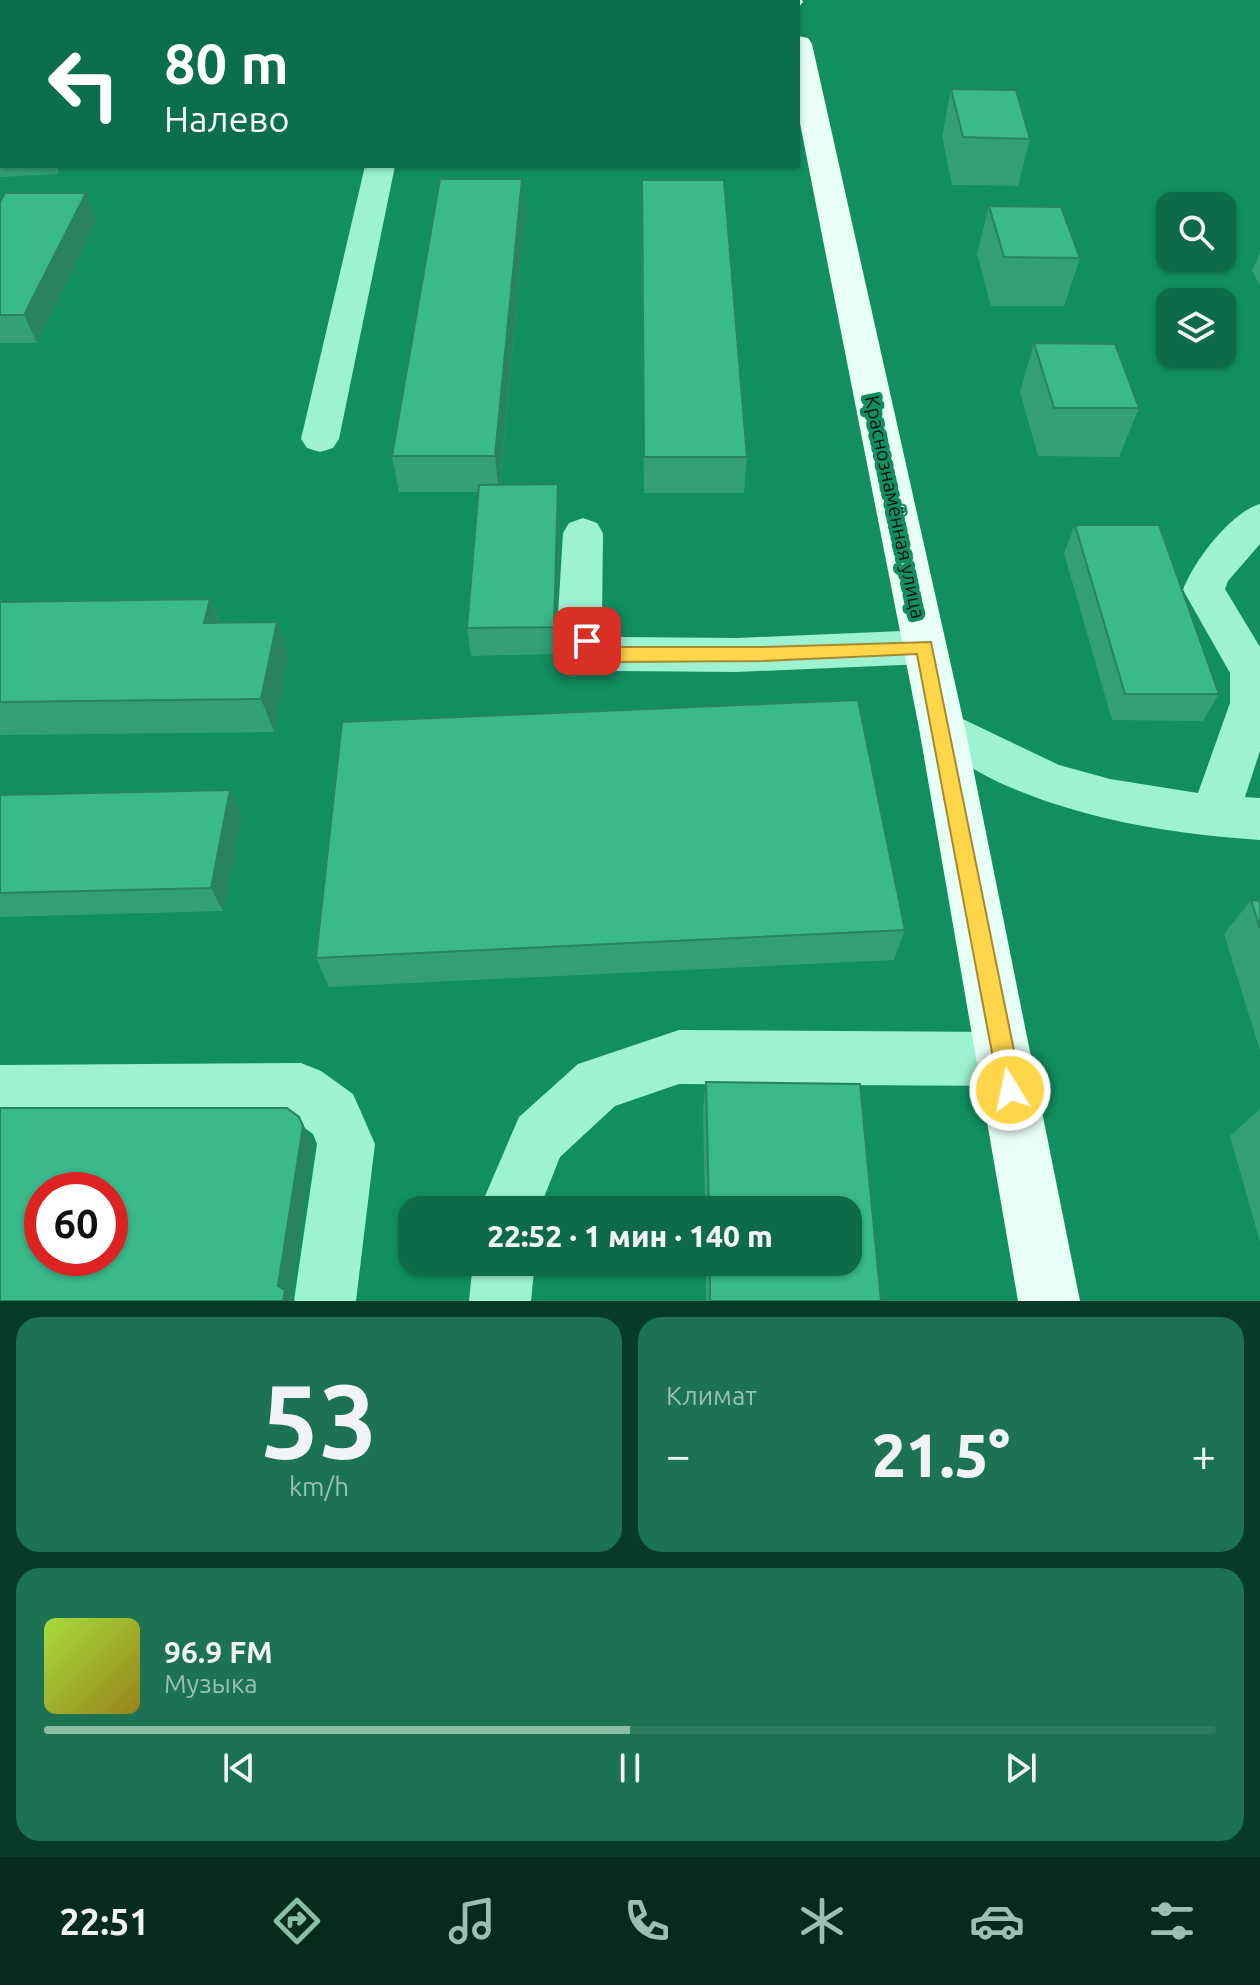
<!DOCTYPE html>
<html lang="ru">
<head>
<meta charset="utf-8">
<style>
	:root { --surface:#0d6b49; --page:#1b7353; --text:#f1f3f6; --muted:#9abfb4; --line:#2d7e61; --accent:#8abfa5 }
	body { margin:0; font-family:Ubuntu,sans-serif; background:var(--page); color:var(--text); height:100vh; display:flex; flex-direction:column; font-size:30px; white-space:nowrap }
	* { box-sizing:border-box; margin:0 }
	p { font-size:26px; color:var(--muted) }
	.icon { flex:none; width:44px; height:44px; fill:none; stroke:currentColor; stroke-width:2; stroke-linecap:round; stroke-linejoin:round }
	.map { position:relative; height:1301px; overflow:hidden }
	.details { display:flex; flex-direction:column; gap:16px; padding:16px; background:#073b28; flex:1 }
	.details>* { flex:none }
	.top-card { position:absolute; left:0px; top:0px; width:800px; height:168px; box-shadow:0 2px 6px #0004; background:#0b6e4f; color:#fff; overflow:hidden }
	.controls { position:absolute; left:1156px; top:192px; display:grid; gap:16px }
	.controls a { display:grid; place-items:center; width:80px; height:80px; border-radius:16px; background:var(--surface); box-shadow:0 2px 6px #0004; font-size:40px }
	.speed { position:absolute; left:24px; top:1172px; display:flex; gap:16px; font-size:40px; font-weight:700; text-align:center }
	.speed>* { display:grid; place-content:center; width:104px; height:104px; border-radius:50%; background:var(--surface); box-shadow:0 2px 6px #0004; line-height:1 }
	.speed .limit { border:12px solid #d22; background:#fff; color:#111 }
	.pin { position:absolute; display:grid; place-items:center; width:68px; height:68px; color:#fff; margin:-34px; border-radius:16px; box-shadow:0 4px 12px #0006 }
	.me { position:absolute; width:88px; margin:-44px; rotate:350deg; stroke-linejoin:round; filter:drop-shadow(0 0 6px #0008) }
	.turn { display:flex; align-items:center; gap:28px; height:168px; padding:0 32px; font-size:36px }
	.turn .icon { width:104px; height:104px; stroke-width:2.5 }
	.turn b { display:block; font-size:56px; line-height:68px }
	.big { font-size:60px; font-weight:800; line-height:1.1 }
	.details .tile { flex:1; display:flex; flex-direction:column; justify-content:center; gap:12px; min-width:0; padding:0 28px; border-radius:24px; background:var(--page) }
	.details .dial { align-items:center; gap:0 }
	.dial b { font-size:104px; line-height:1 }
	.song { display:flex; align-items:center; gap:24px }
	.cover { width:96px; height:96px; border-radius:12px; background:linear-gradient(135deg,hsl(80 70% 55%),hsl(50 70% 35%)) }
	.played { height:8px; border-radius:4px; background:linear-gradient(90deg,var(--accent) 50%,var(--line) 50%) }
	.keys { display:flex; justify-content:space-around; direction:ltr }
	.heat { display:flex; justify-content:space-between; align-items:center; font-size:44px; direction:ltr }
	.details .tiles { flex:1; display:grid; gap:16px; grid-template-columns:1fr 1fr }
	.tile:last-child { grid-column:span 2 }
	.trip { position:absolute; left:398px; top:1196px; width:464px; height:80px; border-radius:24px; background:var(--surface); box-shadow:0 2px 6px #0004; font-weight:800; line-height:80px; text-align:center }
	.tabs { display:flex; height:128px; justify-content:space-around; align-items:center; background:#052b1d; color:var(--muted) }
	.tabs .icon { width:56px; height:56px }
	.tabs .active { color:var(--accent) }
	.tabs b { font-size:36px; color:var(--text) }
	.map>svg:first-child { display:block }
</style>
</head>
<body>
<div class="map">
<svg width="1260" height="1301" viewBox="0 0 1260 1301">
	<rect width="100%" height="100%" fill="#118f61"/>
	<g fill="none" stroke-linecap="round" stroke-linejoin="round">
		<!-- minor -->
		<path fill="#9cf2d1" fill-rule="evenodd" d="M574 0H600V2H574Z
			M365 166H395L339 439 333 448 320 452 307 448 301 439Z
			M1260 504V544L1228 581 1225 589 1260 647V751L1245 797 1260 798V840C1174 834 1088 821 1007 786 979 774 953 756 926 741L919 728 926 715 942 709 1059 765 1110 779 1198 793 1230 703V673L1183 590C1193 562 1231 512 1260 504Z
			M583 518 597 523 603 533 602 615 606 631 621 637 737 638 925 630 941 635 947 647 941 659 925 664 737 672 617 671 572 653 558 615 563 533 569 523Z
			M679 1030 1005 1032 1025 1040 1033 1059 1025 1078 1005 1086 679 1084 615 1106 560 1157 539 1210H479L519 1117 578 1064Z
			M301 1063 321 1071 353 1094 375 1144 356 1301H294L317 1144 313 1134 292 1119 0 1121V1065Z
			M473 1262H535L531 1301H469Z"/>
		<!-- major -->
		<path fill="#e7fff7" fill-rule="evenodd" d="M776 0H802L803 2 798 8V2Z
			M798 36 808 38 812 44 965 728 1080 1301H1018L919 728 798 113Z"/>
	</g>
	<!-- wall -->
	<path fill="#329f76" d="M0 0H183L182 2H2V166H62L59 174 0 177Z
		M951 89 1030 139 1018 186 952 185 942 136Z
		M0 202 96 221 37 343H0Z
		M989 206 1080 258 1064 306H991L977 254Z
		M525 214 500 485 560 512 556 654 471 656 467 628 478 492H399L392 456Z
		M641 215 747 457 744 493H644Z
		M1260 253V286L1252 271Z
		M1034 343 1139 408 1119 457 1038 456 1020 392Z
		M1075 525 1219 694 1203 721 1112 720 1064 553Z
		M210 599 220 623 277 622 288 656 274 732 0 735V602Z
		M0 795 242 815 223 911 0 917Z
		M1251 900 1260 901V1051L1224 934Z
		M905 930 894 960 329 987 316 958Z
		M706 1082 860 1084 881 1301H706V1262H848V1210H705L703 1108Z
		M1260 1109V1242L1230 1136Z"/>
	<!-- shaded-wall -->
	<path fill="#298260" d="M161 0H183L182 2H160Z
		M314 0H329V2H313Z
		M57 166H62L59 174Z
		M522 179 525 214 499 492 495 456Z
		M86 193 96 221 37 343 24 315Z
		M558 484 560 512 556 654 554 627Z
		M210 599 223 633 204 623Z
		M277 622 288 656 274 732 261 699Z
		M230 790 242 815 223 911 211 888Z
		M299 1117 314 1144 292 1297 295 1301H283L278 1286Z"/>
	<!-- building -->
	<path fill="#3ab989" stroke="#298260" stroke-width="2" fill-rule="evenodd" d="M0 0H161L160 2H2V143H0Z
		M247 0H314L313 2H246Z
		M466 0H533V2H466Z
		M667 0H716V2H668Z
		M951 89 1016 90 1030 139 963 137Z
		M440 179H522L495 456H392Z
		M642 180H724L747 457H644Z
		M5 193H86L24 315H0V202Z
		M989 206 1061 207 1080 258 1004 257Z
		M1034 343 1115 344 1139 408H1054Z
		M558 484 554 627 467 628 479 485Z
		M1075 525H1159L1219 694H1125Z
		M210 599 204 623 277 622 261 699 0 702V602Z
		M858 700 905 930 316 958 342 722Z
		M230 790 211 888 0 893V795Z
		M1251 900 1260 901V928Z
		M706 1082 860 1084 881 1301H710V1262H848V1210H709Z
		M0 1108H287L299 1117 303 1126 278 1286 285 1290 283 1301H0ZM42 1190H110V1258H42Z"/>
	<!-- route -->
	<path fill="#ffd54a" stroke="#a68a30" stroke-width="2" d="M587 634 618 647H763L931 642 1022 1090 1018 1098 1010 1101 1002 1098 999 1090 917 654 763 661 617 662 581 646 578 641 581 636Z"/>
	<g text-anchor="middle" stroke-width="8" stroke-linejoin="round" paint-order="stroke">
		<!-- street labels -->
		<g font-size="20" fill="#111" stroke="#118f61">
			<text transform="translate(895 507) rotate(78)" y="7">Краснознамённая улица</text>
		</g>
	</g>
</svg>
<div class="controls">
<a><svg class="icon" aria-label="search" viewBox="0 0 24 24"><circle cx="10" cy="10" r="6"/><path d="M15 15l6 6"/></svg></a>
<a><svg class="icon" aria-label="layers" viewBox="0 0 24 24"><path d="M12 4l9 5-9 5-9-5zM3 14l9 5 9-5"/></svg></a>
</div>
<div class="speed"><div class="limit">60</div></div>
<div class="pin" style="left:587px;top:641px;background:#d93025"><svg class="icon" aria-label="arrive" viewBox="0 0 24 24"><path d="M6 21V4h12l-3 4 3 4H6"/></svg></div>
<svg class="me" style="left:1010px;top:1090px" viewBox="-20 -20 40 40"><circle r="17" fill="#ffd54a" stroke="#fff" stroke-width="3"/><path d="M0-11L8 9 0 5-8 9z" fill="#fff"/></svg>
<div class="trip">22:52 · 1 мин · 140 m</div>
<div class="top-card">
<div class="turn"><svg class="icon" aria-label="left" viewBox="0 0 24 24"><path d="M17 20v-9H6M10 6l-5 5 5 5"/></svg><div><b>80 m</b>Налево</div></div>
</div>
</div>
<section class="details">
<div class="tiles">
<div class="tile dial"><b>53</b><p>km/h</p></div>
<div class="tile"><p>Климат</p>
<div class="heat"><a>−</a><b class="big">21.5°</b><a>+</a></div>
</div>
<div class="tile">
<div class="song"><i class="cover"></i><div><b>96.9 FM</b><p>Музыка</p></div></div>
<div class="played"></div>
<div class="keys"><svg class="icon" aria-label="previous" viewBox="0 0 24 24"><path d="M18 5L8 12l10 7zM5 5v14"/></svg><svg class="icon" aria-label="pause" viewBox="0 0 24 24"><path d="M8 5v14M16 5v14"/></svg><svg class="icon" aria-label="next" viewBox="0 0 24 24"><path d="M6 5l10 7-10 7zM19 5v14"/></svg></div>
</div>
</div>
</section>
<nav class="tabs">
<b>22:51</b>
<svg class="icon active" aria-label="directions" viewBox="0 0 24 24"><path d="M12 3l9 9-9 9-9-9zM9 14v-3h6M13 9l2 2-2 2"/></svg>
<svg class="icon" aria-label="music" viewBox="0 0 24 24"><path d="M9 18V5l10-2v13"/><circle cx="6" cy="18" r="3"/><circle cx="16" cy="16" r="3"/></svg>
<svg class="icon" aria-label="phone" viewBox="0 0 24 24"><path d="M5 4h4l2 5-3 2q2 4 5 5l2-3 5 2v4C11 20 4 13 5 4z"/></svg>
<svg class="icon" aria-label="climate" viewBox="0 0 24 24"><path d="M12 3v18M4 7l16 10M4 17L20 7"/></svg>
<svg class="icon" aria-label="car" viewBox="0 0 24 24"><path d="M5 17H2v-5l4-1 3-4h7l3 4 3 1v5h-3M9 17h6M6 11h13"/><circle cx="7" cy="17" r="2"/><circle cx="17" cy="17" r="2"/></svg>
<svg class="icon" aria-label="filters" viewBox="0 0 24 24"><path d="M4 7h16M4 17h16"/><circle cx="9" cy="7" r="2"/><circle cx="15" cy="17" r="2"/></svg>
</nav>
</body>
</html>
